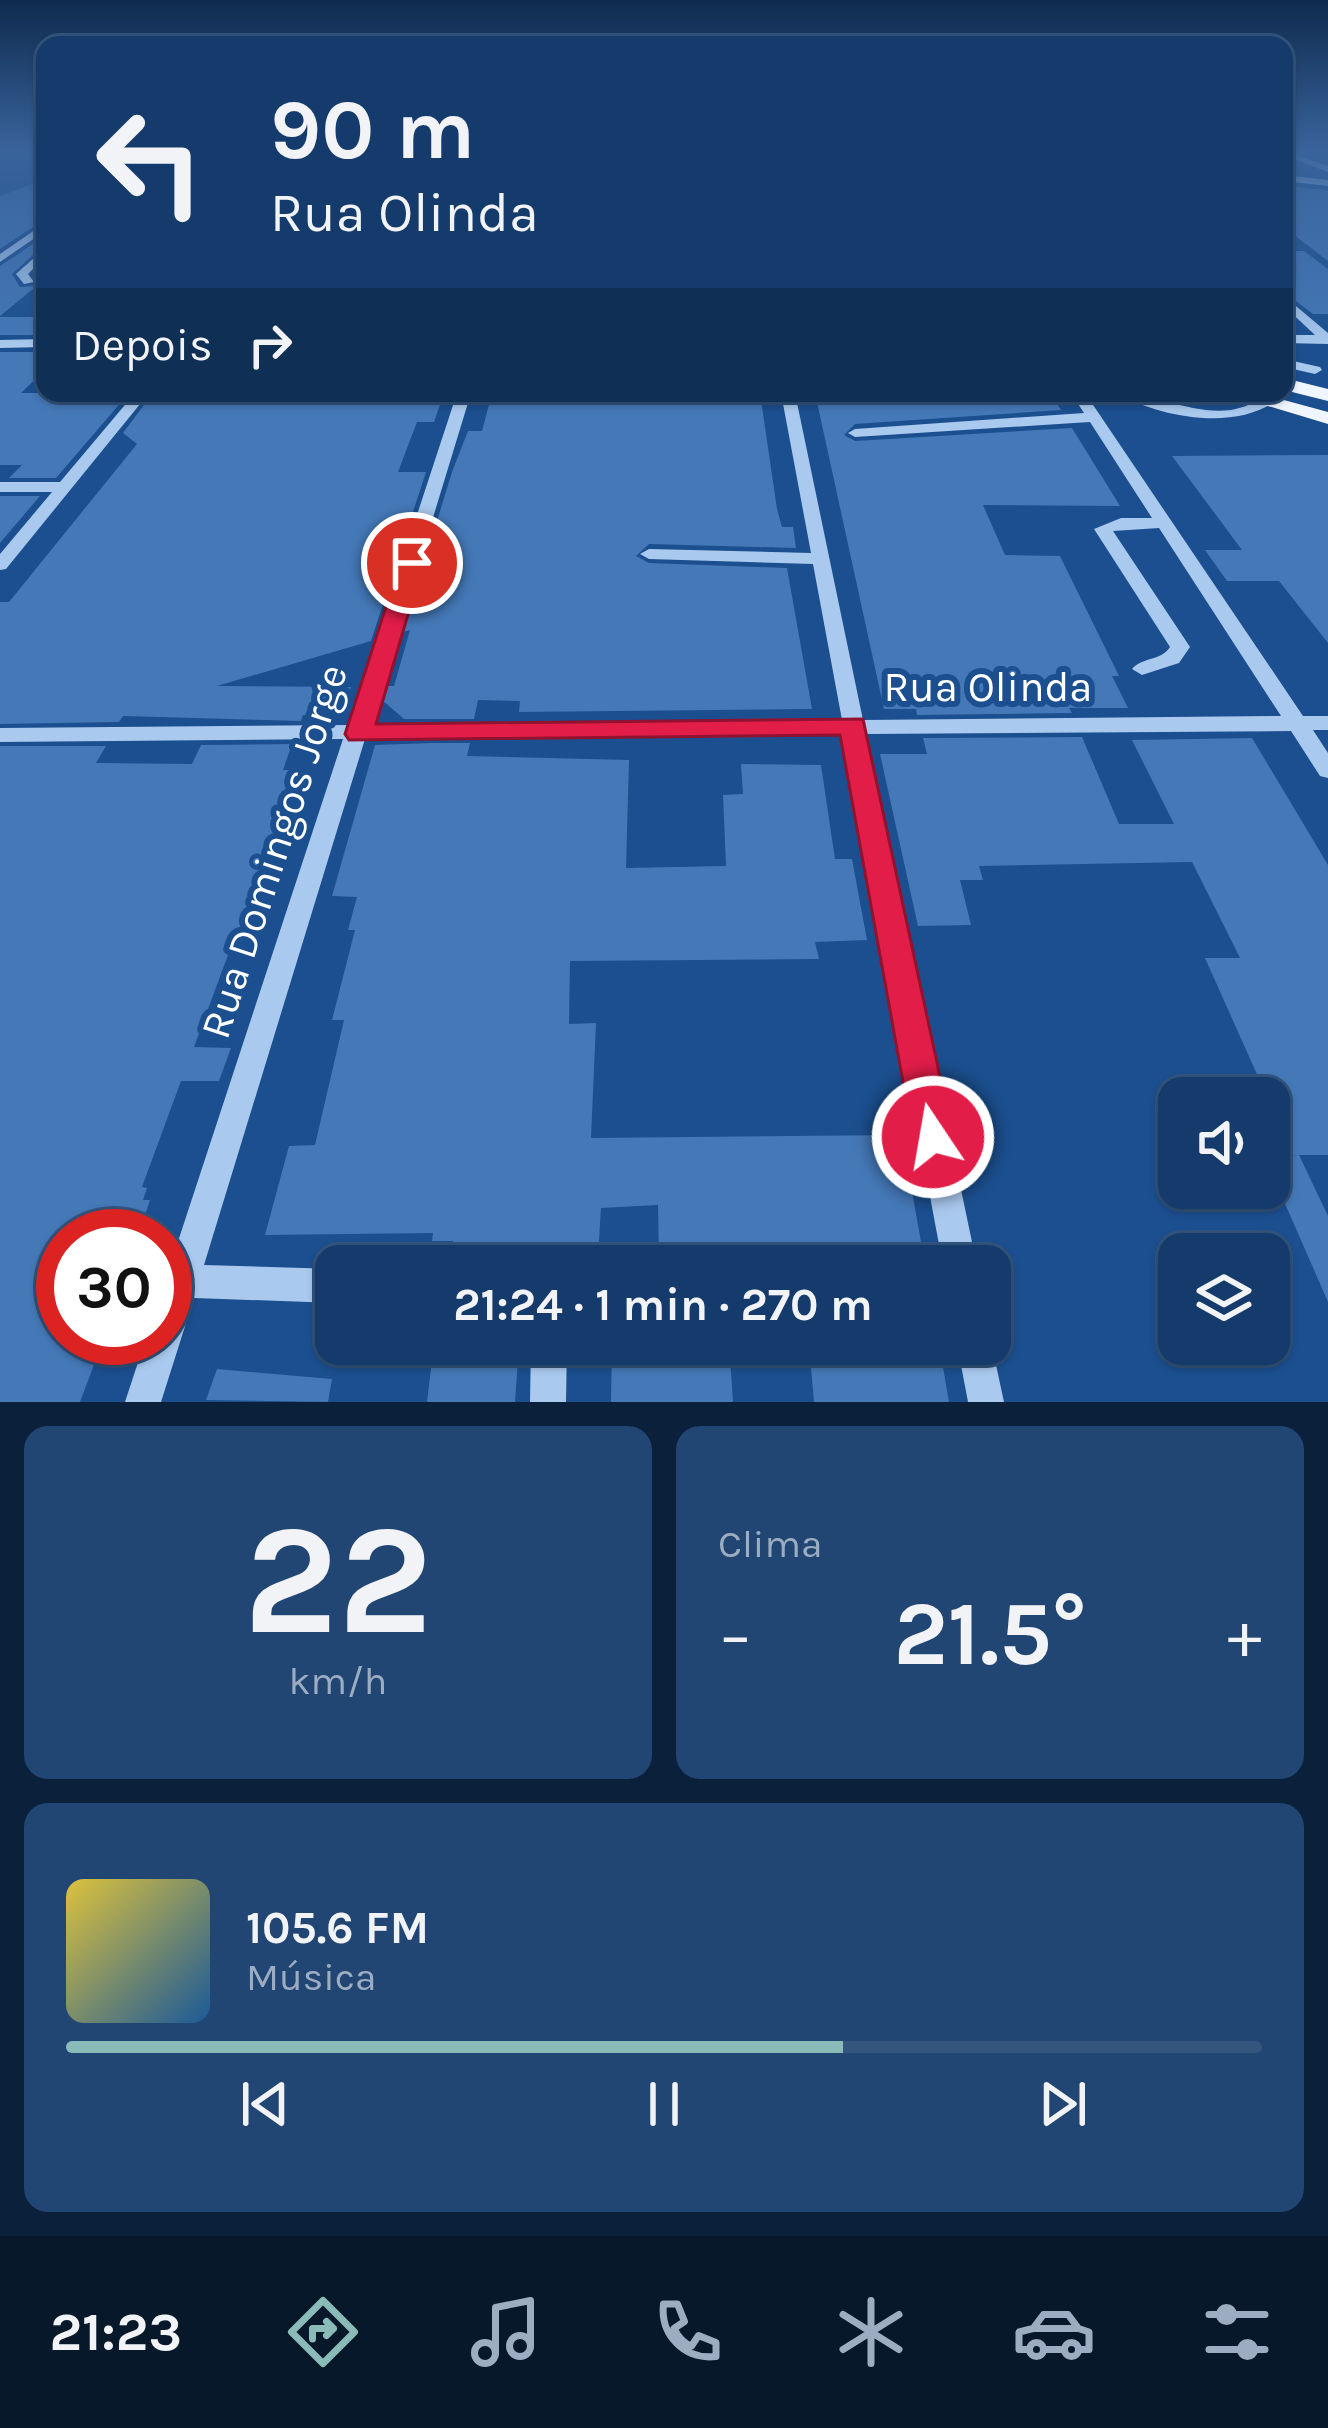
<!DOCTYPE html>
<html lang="pt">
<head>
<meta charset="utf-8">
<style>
	:root { --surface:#143b6b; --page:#214673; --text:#f1f3f6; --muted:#9dadc1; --line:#33557e; --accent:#8bbbb9 }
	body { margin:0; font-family:Karla,sans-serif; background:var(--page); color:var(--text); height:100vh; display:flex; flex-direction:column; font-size:45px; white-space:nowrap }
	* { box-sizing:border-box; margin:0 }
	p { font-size:39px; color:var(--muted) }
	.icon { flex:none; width:66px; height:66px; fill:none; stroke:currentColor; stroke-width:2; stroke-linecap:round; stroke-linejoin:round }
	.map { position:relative; height:1402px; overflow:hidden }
	.details { display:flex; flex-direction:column; gap:24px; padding:24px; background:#0b203b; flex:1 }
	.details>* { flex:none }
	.banner { position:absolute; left:36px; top:36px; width:1257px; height:366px; border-radius:24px; box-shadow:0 3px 9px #0004,0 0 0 3px var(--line); background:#143b6b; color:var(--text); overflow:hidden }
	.controls { position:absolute; left:1158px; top:1077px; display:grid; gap:24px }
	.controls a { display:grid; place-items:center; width:132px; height:132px; border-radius:24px; background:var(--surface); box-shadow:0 3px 9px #0004,0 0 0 3px var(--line); font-size:60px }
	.speed { position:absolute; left:36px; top:1209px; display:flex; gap:24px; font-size:60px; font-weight:700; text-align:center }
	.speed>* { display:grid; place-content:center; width:156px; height:156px; border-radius:50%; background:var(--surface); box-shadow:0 3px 9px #0004,0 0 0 3px var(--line); line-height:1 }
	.speed .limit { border:18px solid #d22; background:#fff; color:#111 }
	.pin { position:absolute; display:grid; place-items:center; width:102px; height:102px; color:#fff; margin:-51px; border:6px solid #fff; border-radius:50%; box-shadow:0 3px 12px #0007 }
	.me { position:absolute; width:132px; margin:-66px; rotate:348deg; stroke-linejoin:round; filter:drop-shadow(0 0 9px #0008) }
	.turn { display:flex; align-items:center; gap:42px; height:252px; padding:0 36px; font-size:54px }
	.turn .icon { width:156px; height:156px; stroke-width:2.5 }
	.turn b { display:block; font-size:84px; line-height:102px }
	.then { display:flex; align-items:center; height:114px; padding:0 36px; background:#0003; gap:24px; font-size:45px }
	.big { font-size:90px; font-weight:700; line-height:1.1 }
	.details .widget { flex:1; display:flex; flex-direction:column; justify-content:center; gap:18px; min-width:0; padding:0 42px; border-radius:24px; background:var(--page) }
	.details .dial { align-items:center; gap:0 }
	.dial b { font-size:156px; line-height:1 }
	.song { display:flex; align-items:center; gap:36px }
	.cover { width:144px; height:144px; border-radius:18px; background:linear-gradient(135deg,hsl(50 70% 55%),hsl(210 70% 35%)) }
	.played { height:12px; border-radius:6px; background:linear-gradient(90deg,var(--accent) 65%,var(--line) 65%) }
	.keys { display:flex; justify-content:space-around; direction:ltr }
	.heat { display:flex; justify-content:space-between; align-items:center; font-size:66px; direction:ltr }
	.details .tiles { flex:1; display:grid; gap:24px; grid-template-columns:1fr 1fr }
	.widget:last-child { grid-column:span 2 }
	.trip { position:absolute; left:315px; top:1245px; width:696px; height:120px; border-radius:24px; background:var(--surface); box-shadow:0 3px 9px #0004,0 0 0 3px var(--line); font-weight:700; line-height:120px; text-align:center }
	.menu { display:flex; height:192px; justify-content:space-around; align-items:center; background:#08182b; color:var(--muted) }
	.menu .icon { width:84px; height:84px }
	.menu .on { color:var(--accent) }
	.menu b { font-size:54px; color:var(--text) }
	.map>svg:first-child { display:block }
</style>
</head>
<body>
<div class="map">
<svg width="1328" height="1402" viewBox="0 0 1328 1402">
	<rect width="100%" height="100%" fill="#1b4f8f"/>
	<!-- building -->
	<path fill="#4478b7" d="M45 179V219L0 249V196Z
		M1284 186 1328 190V261L1284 227Z
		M45 236V244L12 274 20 287 35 286 38 282 34 274 45 263V279L0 316V266Z
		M1284 251H1304L1328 269V314H1313L1284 292Z
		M0 317H45V335H0Z
		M0 352H45V370L21 393H129L56 478H9L22 465H0Z
		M153 393H444L434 422H417L398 472H426L371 641 217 686 351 687 344 707 330 714 303 715 301 721 123 716 119 722 0 724V602H9L137 444 123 433Z
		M492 393H760L777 509 782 527H793L796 548 649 544 636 556 649 563 787 568 812 709 519 712 520 701 478 700 474 719H404L382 700 386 686H394L410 630 403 632 452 472 468 431H482Z
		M815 393H1050L1061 410 855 424 844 435 855 441 1072 428 1120 506 983 505 1005 555 1060 556 1119 676H1112L1128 708H1069L1072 713 917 715 916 709H884Z
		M1328 455V643L1279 581H1227L1205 550H1242L1172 456Z
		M0 496H40L0 543Z
		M1082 737 1119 824H1174L1132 740 1252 738 1328 865V1155H1299L1328 1216V1302L1269 1167V1157L1298 1155H1293L1205 958H1240L1192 862 979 866 983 880H960L971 925 918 926 880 754H927L923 738Z
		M432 743H470L467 756 629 760 626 868 726 866 723 795 743 794 741 764 821 765 835 859H852L867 940 815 942 819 959 570 961 569 1024 596 1023 591 1138 902 1135 924 1259 659 1258 658 1205 601 1208 598 1257H451L453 1241H432L433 1233 265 1235 289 1146 315 1145 344 1020H332L355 930H348L357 897 332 896 375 745Z
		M292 744 283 770H309L255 924H246L241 941 231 947 194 1047 231 1048 219 1081H181L142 1187 147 1188 143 1200H150L138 1236H63V1338H104L80 1402H0V746H106L96 763 192 764 201 745Z
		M434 1344H519L515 1402H427Z
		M612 1344H639V1355L730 1356 733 1402H611Z
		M809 1344H939L949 1402H814Z
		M217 1369 332 1379 328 1402 206 1400Z"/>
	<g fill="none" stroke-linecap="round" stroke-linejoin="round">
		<!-- minor -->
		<path fill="#a9c9ee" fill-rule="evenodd" d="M1284 151 1328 166V172L1284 155Z
			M1284 175 1328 180V186L1284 181Z
			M45 223V231L0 262V254Z
			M45 248V257L28 274 34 282 24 284 16 274Z
			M1284 296 1328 333V344L1284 343V335H1315L1284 306Z
			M45 339V347L0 348V340Z
			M1284 359 1320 367 1322 370 1315 374 1284 367Z
			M135 393H149L6 569 0 570V554L52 492H0V482H60Z
			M457 393H471L370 724 842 720 813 564 649 559 640 554 649 549 811 553 781 393H795L863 720 1281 716 1159 528 1113 531 1190 647 1179 663 1142 675 1132 669C1142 657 1161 661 1170 647L1094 529 1121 518H1152L1090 422 855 437 848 433 855 429 1084 413 1071 393H1085L1303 716H1328V730H1313L1328 753V778L1320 776 1291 731 866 734 977 1266H943L844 735 365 739 204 1265 336 1269V1303L194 1298 161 1402H125L146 1338H165V1281L343 739 0 742V728L348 725Z
			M1117 393C1156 393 1191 415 1231 410 1243 408 1255 402 1267 398L1274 402C1233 431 1158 417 1117 393Z
			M990 1337 1004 1402H968L957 1344H990Z
			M531 1344H567L566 1402H530Z"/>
		<!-- major -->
		<path fill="#f0f6ff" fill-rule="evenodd" d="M1284 378 1328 389V401L1284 390Z
			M1225 393H1258L1328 412V424Z"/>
	</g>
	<!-- sky -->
	<linearGradient id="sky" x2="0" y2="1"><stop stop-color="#0f2b4f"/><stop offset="0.43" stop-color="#39639b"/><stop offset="1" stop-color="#39639b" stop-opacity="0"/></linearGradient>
	<rect width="1328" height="348" fill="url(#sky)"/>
	<!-- route -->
	<path fill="#e11d48" stroke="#92132f" stroke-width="3" d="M412 556 423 563 376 724 863 719 953 1137 947 1151 933 1157 919 1151 913 1137 840 735 349 740 345 734 400 563Z"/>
	<g text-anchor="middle" stroke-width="12" stroke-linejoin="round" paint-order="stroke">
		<!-- street labels -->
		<g font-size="42" fill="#fff" stroke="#1b4f8f">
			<text x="988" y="701">Rua Olinda</text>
			<text transform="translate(273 851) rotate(-72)" y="15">Rua Domingos Jorge</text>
		</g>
	</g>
</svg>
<div class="controls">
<a><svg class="icon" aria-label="sound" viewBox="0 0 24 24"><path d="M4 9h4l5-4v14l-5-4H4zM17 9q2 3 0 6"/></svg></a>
<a><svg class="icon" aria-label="layers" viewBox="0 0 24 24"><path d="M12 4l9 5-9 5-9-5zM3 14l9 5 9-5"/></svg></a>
</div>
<div class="speed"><div class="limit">30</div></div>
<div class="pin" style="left:412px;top:563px;background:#d93025"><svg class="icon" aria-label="arrive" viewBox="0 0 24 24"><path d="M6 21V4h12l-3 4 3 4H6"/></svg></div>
<svg class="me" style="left:933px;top:1137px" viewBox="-20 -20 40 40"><circle r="17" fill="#e11d48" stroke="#fff" stroke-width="3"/><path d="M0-11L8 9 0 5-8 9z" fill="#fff"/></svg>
<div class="trip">21:24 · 1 min · 270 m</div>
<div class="banner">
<div class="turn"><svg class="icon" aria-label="left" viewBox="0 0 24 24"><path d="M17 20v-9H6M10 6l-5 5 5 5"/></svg><div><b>90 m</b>Rua Olinda</div></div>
<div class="then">Depois<svg class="icon" aria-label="right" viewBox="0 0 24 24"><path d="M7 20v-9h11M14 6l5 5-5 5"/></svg></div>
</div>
</div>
<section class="details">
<div class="tiles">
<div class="widget dial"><b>22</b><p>km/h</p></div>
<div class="widget"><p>Clima</p>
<div class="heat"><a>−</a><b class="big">21.5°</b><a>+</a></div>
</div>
<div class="widget">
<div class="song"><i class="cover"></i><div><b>105.6 FM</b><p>Música</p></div></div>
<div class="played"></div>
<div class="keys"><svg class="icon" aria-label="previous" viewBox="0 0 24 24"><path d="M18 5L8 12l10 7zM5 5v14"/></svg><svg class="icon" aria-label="pause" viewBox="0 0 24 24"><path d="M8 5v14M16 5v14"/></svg><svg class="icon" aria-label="next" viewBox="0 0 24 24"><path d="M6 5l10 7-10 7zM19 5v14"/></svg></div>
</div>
</div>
</section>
<nav class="menu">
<b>21:23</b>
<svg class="icon on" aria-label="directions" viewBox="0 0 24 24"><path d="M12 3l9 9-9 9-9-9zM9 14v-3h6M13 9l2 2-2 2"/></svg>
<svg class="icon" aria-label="music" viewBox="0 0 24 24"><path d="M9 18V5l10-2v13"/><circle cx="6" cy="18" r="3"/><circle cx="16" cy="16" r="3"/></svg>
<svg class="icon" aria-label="phone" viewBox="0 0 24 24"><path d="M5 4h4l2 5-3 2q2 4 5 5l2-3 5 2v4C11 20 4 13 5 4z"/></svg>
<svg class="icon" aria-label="climate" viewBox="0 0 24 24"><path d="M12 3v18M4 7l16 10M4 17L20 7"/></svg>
<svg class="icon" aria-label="car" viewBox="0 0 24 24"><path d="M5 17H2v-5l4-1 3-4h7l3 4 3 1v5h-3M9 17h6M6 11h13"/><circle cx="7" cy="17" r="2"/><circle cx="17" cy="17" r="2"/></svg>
<svg class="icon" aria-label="filters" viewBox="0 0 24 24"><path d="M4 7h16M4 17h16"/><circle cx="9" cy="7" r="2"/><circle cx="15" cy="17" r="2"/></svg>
</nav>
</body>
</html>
